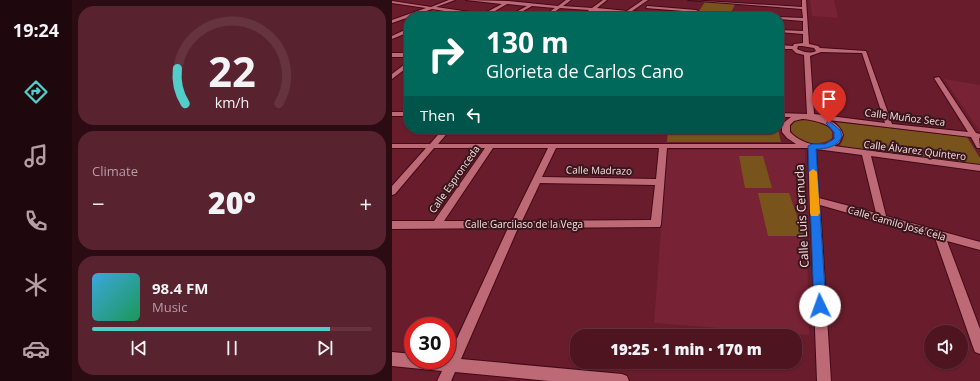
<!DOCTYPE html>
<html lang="en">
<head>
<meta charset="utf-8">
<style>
	:root { --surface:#4e1521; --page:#58222e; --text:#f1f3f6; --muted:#b39fa5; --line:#65343f; --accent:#53cdc9 }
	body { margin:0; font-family:"Open Sans",sans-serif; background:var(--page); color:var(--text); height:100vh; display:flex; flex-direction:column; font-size:15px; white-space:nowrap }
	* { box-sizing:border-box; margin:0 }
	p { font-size:13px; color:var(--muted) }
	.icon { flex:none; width:22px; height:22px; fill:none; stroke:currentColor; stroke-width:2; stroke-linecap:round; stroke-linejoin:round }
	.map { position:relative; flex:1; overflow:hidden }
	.drawer { display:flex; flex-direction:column; gap:6px; padding:6px; background:#2b0c12; width:320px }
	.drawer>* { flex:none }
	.hud { position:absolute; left:12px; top:12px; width:380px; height:122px; border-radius:16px; box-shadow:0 1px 3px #0004,0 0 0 1px var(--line); background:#00695c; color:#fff; overflow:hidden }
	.fabs { position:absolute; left:532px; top:325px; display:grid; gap:8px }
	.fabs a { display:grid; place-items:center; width:44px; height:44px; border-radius:50%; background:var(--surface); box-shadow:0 1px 3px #0004,0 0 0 1px var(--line); font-size:20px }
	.speed { position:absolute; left:12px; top:317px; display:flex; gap:8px; font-size:20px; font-weight:700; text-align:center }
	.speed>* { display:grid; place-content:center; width:52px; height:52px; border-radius:50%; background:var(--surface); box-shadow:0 1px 3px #0004,0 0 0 1px var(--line); line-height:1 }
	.speed .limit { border:6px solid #d22; background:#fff; color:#111 }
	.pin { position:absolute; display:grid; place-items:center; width:34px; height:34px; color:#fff; margin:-41px -17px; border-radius:50% 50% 50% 0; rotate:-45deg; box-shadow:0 0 4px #0007 }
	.pin .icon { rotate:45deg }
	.me { position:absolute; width:44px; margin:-22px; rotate:357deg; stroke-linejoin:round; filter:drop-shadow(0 0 3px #0008) }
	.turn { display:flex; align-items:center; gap:14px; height:84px; padding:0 16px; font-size:18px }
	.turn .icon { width:52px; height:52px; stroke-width:2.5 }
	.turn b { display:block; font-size:28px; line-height:34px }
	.then { display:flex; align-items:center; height:38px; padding:0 16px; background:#0003; gap:8px; font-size:15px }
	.big { font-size:30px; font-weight:800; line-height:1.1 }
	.drawer .widget { flex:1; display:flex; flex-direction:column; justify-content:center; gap:6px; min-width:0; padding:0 14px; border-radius:16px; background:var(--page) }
	.drawer .dial { align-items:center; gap:0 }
	.dial svg { height:104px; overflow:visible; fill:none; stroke:var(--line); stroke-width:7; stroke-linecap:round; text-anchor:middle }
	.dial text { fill:var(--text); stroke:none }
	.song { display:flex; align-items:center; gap:12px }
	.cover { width:48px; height:48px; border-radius:6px; background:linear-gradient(135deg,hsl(200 70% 55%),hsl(150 70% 35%)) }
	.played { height:4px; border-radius:2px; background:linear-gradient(90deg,var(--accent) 85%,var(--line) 85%) }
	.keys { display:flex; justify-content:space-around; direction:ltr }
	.heat { display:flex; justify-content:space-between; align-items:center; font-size:22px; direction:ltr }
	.trip { position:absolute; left:178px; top:329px; width:232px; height:40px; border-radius:16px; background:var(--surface); box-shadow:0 1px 3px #0004,0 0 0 1px var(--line); font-weight:800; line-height:40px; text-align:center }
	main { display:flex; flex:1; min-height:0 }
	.tab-bar { display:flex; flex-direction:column; width:72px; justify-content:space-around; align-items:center; background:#1f080d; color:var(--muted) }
	.tab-bar .icon { width:28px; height:28px }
	.tab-bar .on { color:var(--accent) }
	.tab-bar b { font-size:18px; color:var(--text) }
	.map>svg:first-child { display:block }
</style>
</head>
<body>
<main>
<nav class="tab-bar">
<b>19:24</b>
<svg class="icon on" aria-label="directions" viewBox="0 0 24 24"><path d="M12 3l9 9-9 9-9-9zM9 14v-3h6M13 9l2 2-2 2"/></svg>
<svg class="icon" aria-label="music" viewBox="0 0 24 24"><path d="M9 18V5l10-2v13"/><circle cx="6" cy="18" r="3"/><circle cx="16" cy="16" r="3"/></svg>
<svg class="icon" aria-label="phone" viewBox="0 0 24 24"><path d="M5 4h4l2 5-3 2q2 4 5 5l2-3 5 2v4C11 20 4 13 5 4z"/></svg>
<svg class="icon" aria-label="climate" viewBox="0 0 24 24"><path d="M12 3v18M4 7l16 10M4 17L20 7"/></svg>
<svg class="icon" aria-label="car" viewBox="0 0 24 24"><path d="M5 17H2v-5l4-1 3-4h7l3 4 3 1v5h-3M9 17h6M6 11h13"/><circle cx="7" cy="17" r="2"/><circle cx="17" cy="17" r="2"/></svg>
</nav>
<section class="drawer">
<div class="widget dial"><svg viewBox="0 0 100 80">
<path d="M14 69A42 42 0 1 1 86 69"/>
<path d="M14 69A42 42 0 0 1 8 42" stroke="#53cdc9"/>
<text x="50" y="56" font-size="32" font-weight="700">22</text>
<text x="50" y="72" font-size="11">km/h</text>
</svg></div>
<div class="widget"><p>Climate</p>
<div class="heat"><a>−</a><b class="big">20°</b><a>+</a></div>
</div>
<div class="widget">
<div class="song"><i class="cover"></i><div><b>98.4 FM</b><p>Music</p></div></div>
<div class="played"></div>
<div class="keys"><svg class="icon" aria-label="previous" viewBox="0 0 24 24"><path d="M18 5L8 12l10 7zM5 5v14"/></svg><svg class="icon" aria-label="pause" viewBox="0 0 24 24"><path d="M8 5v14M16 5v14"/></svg><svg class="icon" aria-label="next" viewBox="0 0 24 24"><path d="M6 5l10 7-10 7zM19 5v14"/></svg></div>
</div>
</section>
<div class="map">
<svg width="588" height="381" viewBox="0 0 588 381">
	<rect width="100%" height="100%" fill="#681c2c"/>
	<!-- built -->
	<path fill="#772235" d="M418 0H442L446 18 420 16Z
		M552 79 588 85V132L584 126Z
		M275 150H413L417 335 262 323Z"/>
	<!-- green -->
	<path fill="#79531c" d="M313 2 343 4 337 17H303Z
		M42 10 61 12 49 17H20Z
		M203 10 258 14 255 17H194Z
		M411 119C422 119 434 122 440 132V138C430 148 397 144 399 126L403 121Z
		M444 122 575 137 588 158V166L450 147 448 145C455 135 450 131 444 122Z
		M276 129H386L389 142H275Z
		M347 156H371L380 188H353Z
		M366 193H397L412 236H376Z"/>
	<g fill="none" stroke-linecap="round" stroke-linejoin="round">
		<!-- minor casing -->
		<g stroke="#430917" stroke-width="2">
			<path id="minor" d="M57 0H63L44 7 91 14 110 4 74 0 116 1 166 6 174 0H179L171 6 200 8 211 0H215L205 8 235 11 251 0H256L240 11 266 14 264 15 202 11 194 17H189L197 10 168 8 155 17H150L163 8 140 6 120 17H115L135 6 115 4 96 15 103 17H90L40 9 0 23V20L34 8 0 3V1L39 7Z
				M296 0 410 7V0H414L417 44 426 46 428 48 474 51 500 124 576 132 542 78 547 77 584 133 588 134V138H587L588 148H585L579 137 436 120C443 123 449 127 451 135L447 143 442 146 588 165V171L479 156 494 216 588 242V250L555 241 588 329V354L583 352 581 347 543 238 428 205 439 381H425L416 148H275L269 224 268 227 126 228 69 359 230 374 235 376 237 381H157L63 372 59 381H45L50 371 0 366V352L21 354V360H55L116 228 0 229V221H42L93 148H42L3 194 0 195V186L34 148H0V144H38L51 129H59L46 144H404L395 138 390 132V124L399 117H387V113L415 114 412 55 404 53 400 49H387V45L401 46 402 44 411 43V34L387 32V30L411 31V21L387 19 386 17 411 18 410 9ZM406 46H410L422 48 424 51C418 54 411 52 405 49ZM429 52 470 53 493 123 422 114 418 56ZM410 119C418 119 453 126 441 140 430 152 406 141 398 132V125L402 121ZM101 148H156L120 221H52ZM164 148H267L264 179 150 177ZM424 149 470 155 484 213 427 198ZM148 183 263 185 259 220 130 221Z
				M255 6 304 10 306 11 304 12 254 8Z
				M341 13 377 16 379 17 339 15Z
				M15 29H17V32L0 39V36Z
				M0 53H17V57H0Z
				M17 61V66L0 79V74Z
				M0 112H17V116H0Z"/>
		</g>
		<!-- minor -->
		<use href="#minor" fill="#be6a76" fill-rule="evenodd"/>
	</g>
	<!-- route -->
	<path fill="#1a73e8" stroke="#114b97" d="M437 121 448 130 450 136C446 147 434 149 424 149L434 306 432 310 428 311 424 310 422 306 416 146 420 144H433L442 139V132L434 123Z"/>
	<!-- slow -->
	<path fill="#f59e0b" d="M421 169 425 172 428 213 426 216H419L418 213 417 172Z"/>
	<g text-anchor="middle" stroke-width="4" stroke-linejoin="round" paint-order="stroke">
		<!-- street labels -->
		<g font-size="10" fill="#fbdee1" stroke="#38171c">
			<text transform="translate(513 117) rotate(7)" y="4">Calle Muñoz Seca</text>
			<text transform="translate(523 150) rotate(7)" y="4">Calle Álvarez Quintero</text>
			<text transform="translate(207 170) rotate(1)" y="4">Calle Madrazo</text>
			<text transform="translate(62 179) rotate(-55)" y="4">Calle Espronceda</text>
			<text transform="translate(505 223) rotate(16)" y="4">Calle Camilo José Cela</text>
			<text x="132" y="228">Calle Garcilaso de la Vega</text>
		</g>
		<!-- near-street labels -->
		<g font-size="12" fill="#fbdee1" stroke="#38171c">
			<text transform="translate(410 216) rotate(-93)" y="4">Calle Luis Cernuda</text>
		</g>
	</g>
</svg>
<div class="fabs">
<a><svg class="icon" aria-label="sound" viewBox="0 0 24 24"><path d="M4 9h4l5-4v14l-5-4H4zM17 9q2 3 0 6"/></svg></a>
</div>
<div class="speed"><div class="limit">30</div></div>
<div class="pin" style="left:437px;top:123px;background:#d93025"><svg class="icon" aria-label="arrive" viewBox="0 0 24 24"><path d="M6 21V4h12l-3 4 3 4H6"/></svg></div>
<svg class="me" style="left:428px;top:306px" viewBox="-20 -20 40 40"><circle r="19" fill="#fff"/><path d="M0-13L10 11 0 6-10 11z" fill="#1a73e8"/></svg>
<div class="trip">19:25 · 1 min · 170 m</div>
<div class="hud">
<div class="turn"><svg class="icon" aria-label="right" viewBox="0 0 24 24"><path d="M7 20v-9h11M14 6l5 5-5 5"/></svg><div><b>130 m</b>Glorieta de Carlos Cano</div></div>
<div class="then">Then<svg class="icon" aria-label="left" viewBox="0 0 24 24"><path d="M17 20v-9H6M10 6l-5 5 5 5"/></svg></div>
</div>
</div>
</main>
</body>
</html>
